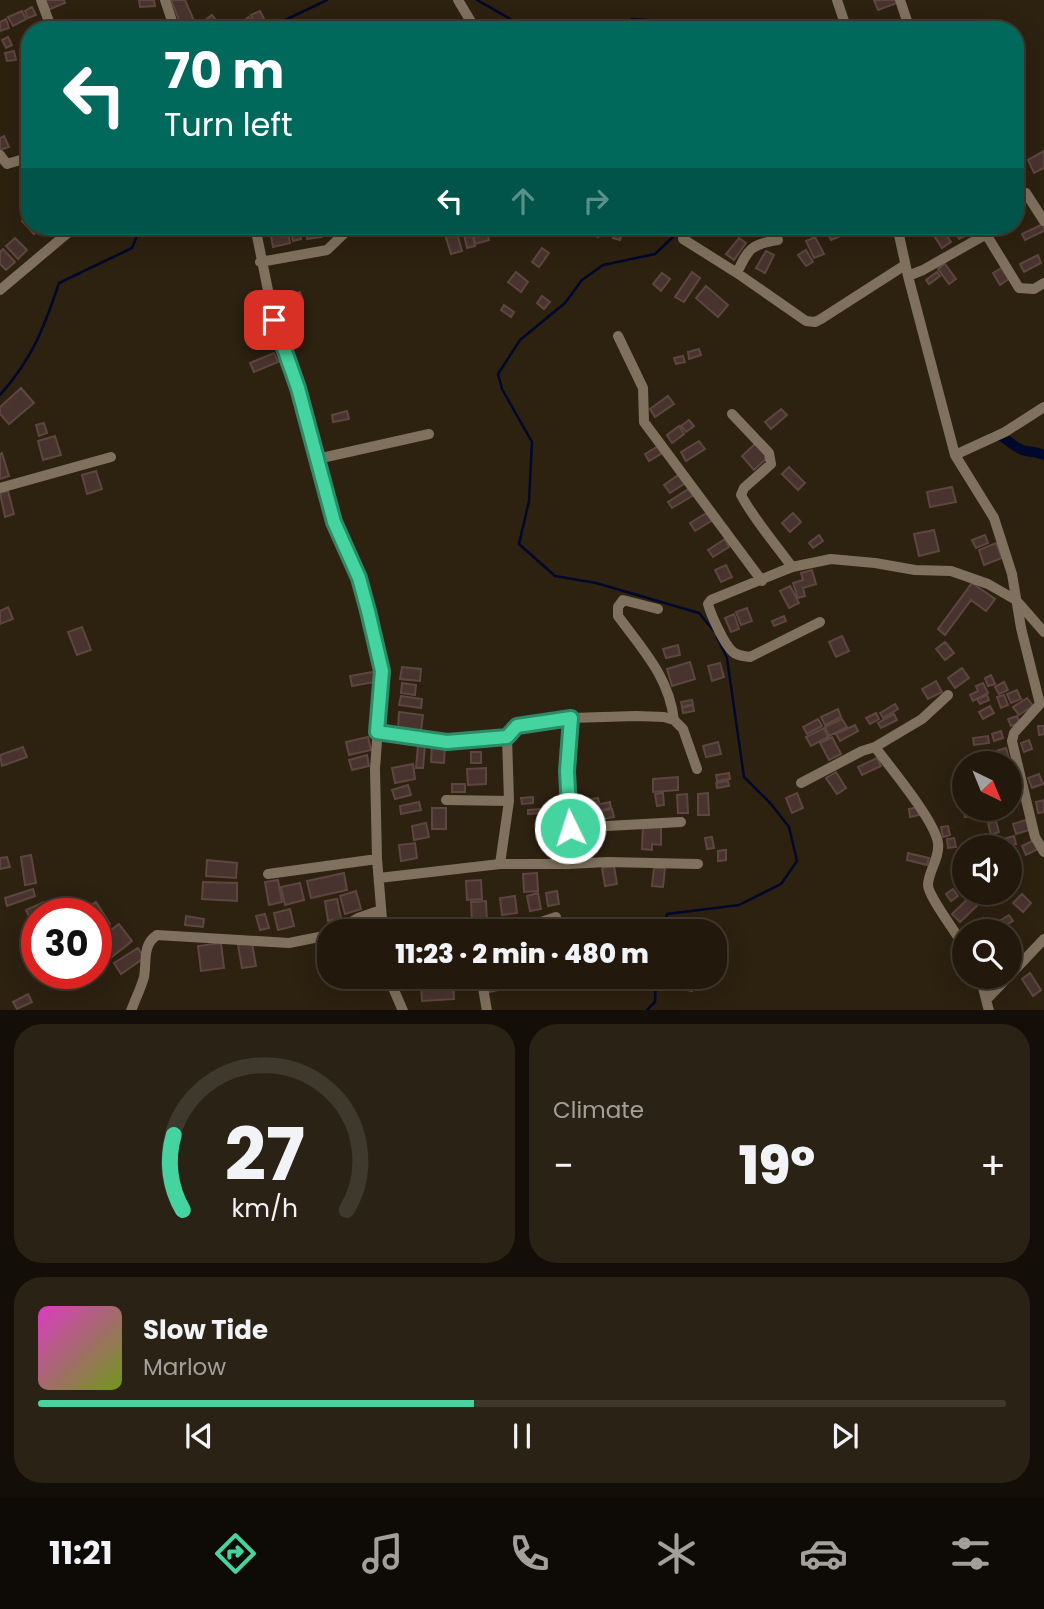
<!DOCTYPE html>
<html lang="en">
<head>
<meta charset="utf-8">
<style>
	:root { --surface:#22190c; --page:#2a2215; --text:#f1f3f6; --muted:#a2a09d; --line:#3f382d; --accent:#45d49f }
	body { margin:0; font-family:Poppins,sans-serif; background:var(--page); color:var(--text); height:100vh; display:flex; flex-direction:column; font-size:26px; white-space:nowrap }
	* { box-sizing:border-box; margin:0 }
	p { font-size:23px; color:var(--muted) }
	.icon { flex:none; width:38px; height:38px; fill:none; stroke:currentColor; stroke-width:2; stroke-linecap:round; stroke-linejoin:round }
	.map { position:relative; height:1010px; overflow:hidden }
	.details { display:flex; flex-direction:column; gap:14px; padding:14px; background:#130e07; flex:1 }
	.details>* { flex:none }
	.banner { position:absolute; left:21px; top:21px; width:1003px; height:214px; border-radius:28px; box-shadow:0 7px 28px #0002,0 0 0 2px var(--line); background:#00695c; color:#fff; overflow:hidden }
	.needle { width:46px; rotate:137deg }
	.controls { position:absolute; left:952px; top:751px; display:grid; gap:14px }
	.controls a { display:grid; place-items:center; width:70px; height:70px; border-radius:50%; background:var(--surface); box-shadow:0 7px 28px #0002,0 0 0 2px var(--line); font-size:35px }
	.speed { position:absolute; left:21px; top:898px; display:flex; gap:14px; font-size:35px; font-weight:700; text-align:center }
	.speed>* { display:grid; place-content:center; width:91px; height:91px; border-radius:50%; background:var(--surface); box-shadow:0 7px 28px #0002,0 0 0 2px var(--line); line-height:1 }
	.speed .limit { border:10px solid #d22; background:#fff; color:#111 }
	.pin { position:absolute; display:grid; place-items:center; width:60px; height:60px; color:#fff; margin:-30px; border-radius:14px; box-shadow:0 4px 10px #0006 }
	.me { position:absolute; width:77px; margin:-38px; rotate:356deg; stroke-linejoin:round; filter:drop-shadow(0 0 5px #0008) }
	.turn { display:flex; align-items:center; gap:24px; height:147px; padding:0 28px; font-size:32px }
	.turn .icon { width:91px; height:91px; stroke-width:2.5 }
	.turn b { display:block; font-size:49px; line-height:60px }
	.lanes { display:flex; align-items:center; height:66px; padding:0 28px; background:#0003; justify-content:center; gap:35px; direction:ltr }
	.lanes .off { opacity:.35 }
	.big { font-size:52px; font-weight:800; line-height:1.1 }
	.details .card { flex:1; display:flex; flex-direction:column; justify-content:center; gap:10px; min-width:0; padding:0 24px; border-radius:28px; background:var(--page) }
	.details .dial { align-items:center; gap:0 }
	.dial svg { height:182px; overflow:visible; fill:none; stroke:var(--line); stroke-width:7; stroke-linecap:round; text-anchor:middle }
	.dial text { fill:var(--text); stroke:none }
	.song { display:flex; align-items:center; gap:21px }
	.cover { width:84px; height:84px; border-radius:10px; background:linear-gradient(135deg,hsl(310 70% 55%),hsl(80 70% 35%)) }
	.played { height:7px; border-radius:4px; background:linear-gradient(90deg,var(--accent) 45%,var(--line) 45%) }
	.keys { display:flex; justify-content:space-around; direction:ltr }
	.heat { display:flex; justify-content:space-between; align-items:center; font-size:38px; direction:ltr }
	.details .tiles { flex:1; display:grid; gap:14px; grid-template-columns:1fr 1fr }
	.card:last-child { grid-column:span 2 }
	.trip { position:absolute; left:317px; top:919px; width:410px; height:70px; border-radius:28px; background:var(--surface); box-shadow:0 7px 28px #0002,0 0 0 2px var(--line); font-weight:800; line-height:70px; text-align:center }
	.tabs { display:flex; height:112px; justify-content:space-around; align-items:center; background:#0e0a05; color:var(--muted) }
	.tabs .icon { width:49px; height:49px }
	.tabs .selected { color:var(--accent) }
	.tabs b { font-size:32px; color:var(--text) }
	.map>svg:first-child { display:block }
</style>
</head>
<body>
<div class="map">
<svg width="1044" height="1011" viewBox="0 0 1044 1011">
	<rect width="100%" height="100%" fill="#2d2110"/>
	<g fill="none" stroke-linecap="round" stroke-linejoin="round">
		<!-- stream -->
		<path stroke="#00082c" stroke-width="2.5" d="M477 0 521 25 524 30
			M264 30 327 0
			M626 30 632 19 661 21 665 30
			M678 226 674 236 655 254 603 265 582 280 565 303 520 340 498 374 502 389 532 442 529 501 519 544 555 576 596 583 699 613 714 631
			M0 395C32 359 44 328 59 283L132 248 141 226
			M663 931 667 914 739 905 781 884 797 861 789 827 771 804 744 777 727 658 717 637
			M646 1011 655 1002 656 976"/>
		<!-- canal -->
		<path stroke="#00082c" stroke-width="10" d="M993 437 999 435C1009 440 1015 449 1026 451 1033 452 1037 452 1044 455"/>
	</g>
	<!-- building -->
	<path fill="#49332e" stroke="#5e4640" stroke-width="2" d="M44 0H64L65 3 48 10Z
		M139 0H154L155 6 140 7Z
		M171 0H185L198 30H183Z
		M874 0H896L897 3 878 10Z
		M32 7 36 15 28 18 25 11Z
		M22 11 26 19 13 26 8 17Z
		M260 11 266 23 257 27 251 15Z
		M212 15 222 28 203 30 199 25Z
		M249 17 256 27 251 30H230Z
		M6 19 9 28 0 31V22Z
		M8 37 12 45 6 48 2 40Z
		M14 51 16 60 7 61 5 53Z
		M4 136 9 147 0 150V138Z
		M1044 151V168L1034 173 1028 160Z
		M30 214V226H43L34 234 22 221Z
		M1043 224 1044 231 1025 240 1022 234Z
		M290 226H298L301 239 293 241Z
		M306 226H320L322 237 307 239Z
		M455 226 462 251 451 254 443 228Z
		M462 226H471L475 246 467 248Z
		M471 226H485L489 240 475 244Z
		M565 226 573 227 570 233 563 229Z
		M591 226 601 229 598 237 588 233Z
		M617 226H624L620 240 613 238Z
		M629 226H640V232L629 231Z
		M642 226H653L652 234 641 233Z
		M827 226H865L831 240 825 227Z
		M952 226H962L967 235 959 239Z
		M942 228 951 242 942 248 933 234Z
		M288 232 290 243 273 247 271 236Z
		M815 237 824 254 814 258 806 241Z
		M15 238 27 250 18 259 6 246Z
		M739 238 746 243 734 260 726 254Z
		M542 248 549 253 539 267 532 262Z
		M3 249 15 262 6 270 0 264V252Z
		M806 250 813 262 806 266 798 255Z
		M766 251 774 255 765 273 756 268Z
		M1038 255 1041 263 1024 272 1020 264Z
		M945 264 956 279 949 284 938 269Z
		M1003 267 1010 278 1000 285 993 273Z
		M516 272 528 282 521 292 508 282Z
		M692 272 700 278 684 302 675 297Z
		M937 272 940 276 929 284 926 280Z
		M662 273 670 279 661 291 653 284Z
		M706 286 728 305 718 317 696 298Z
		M300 292 303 301 280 308 277 299Z
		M542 296 550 302 544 309 537 303Z
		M504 305 514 312 511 317 501 310Z
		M699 349 701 355 689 359 688 352Z
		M274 353 278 362 254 372 250 363Z
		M683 356 685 362 676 364 674 358Z
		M21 388 34 403 9 424 0 414V407Z
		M668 396 674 404 655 417 650 409Z
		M781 409 787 415 771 429 765 422Z
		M347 411 349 419 333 422 332 415Z
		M689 420 694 426 686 432 681 426Z
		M44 423 47 433 39 436 36 425Z
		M679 426 684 434 672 443 667 435Z
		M55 436 61 455 43 460 38 441Z
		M699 441 705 449 686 461 681 452Z
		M756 443 768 457 754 470 742 456Z
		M660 445 664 452 649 461 645 454Z
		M2 453 9 476 0 479V454Z
		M789 467 805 483 798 490 782 474Z
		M96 471 102 489 87 494 82 475Z
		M681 473 687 482 670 493 664 485Z
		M952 487 956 502 930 507 927 492Z
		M690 488 694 495 672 508 668 502Z
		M8 491 14 514 5 517 0 493Z
		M708 512 713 520 695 531 690 523Z
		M793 513 801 522 790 532 782 523Z
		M934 530 939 551 919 556 914 534Z
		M819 535 823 541 813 548 809 543Z
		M985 535 988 543 976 548 972 540Z
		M725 539 729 547 713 557 708 550Z
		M996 543 1002 558 984 565 979 550Z
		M726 565 732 577 721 582 715 570Z
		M812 570 816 584 803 588 805 596 798 598 793 583 803 580 801 573Z
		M972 583 995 599 986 611 971 600 945 635 938 629Z
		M790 586 799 603 789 608 780 591Z
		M8 607 13 619 0 624V611Z
		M747 608 752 621 741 625 736 612Z
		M734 614 739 629 731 632 725 618Z
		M784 616 786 621 774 626 772 621Z
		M82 627 91 650 77 655 68 632Z
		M842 636 849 651 836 657 829 642Z
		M945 642 954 653 945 660 936 649Z
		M678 645 680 655 666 658 663 649Z
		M690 662 695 679 672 686 667 669Z
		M720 663 724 677 712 681 708 666Z
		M402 667 421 669 420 681 400 679Z
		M962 668 969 678 955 688 948 678Z
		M378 671 380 681 352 686 350 676Z
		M991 675 995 684 988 686 985 678Z
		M936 681 942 692 928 699 922 689Z
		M1004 682 1008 690 999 694 995 687Z
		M402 683 416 685 415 695 401 693Z
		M983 683 988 693 973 701 970 695 978 691 976 686Z
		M1017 690 1021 699 1011 703 1007 694Z
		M987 695 989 700 980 704 977 699Z
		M1004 695 1008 705 1001 708 997 697Z
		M401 696 422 699 421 708 399 705Z
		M1027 698 1033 706 1019 715 1013 707Z
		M692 700 693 704 682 707 681 702Z
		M895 704 898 709 883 718 880 713Z
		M693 705 694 711 683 713 682 708Z
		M990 706 994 713 983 719 979 712Z
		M838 709 841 717 825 725 821 717Z
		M399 712 423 715 421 731 398 728Z
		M876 713 879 719 870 724 866 718Z
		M894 714 897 720 881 728 878 723Z
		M1017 716 1020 723 1011 726 1008 719Z
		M818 719 822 726 807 734 803 727Z
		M842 719 847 727 829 736 825 727Z
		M855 725 858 731 840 741 836 734Z
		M1038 726H1044V734L1039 735Z
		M824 728 828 737 811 746 806 737Z
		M1001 731 1003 738 994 741 992 734Z
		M988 736 989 743 974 745 973 738Z
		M368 737 371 750 349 755 346 742Z
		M832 737 841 754 829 760 820 743Z
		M1029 740 1032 749 1024 752 1021 743Z
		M718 742 721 754 706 757 703 746Z
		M432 744 445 745 444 763 431 762Z
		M418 745H425L423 768H416Z
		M23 747 27 757 2 766 0 755Z
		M1006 748 1009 758 999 761 996 751Z
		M471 752H481V763H471Z
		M367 755 369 766 352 770 349 760Z
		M877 758 881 766 862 775 858 767Z
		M413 764 415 779 395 783 392 768Z
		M486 768V784L468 785 467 769Z
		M836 772 846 788 837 794 826 778Z
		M729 773 730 779 717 781 716 775Z
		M1039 774 1043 784 1032 788 1028 778Z
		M678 777V790L653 792V779Z
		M728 781 729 786 717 788 716 783Z
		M452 784H465V792H452Z
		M408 785 411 795 395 799 392 790Z
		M663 793 664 805 657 806 655 794Z
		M708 793 709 815H698V794Z
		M797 793 803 808 792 813 786 798Z
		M687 794 688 813H678L677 795Z
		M533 797V803L522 804 521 798Z
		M598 798 599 802 586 804 585 800Z
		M1044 800V812L1038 813 1036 802Z
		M419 802 421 810 401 814 400 806Z
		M610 802 611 808 588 813 587 807Z
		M963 804 964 808H973L974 816 965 817Z
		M918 807 919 815 910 817 909 809Z
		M432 808H446V829H432Z
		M989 808 992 815 986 818 982 809Z
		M541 809 542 813 528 814V810Z
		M612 809 614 817 589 822 588 814Z
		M1026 820 1029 830 1016 834 1013 824Z
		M996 821 999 832 991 835 988 823Z
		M426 823 429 837 414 840 412 826Z
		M643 826H661V845L652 844V850L642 849Z
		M948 826 950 835 943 837 941 827Z
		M1014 836 1016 844 1006 847 1003 839Z
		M712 837 714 848 707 849 705 838Z
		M954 838 956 847 948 848 947 839Z
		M1034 840 1038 849 1026 855 1022 846Z
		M415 843 417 858 401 861 399 845Z
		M726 850V860L718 861V851Z
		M908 853 929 858 927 865 907 860Z
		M31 855 36 883 25 885 21 857Z
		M7 857 10 867 0 869V858Z
		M207 860 237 863 236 878 206 876Z
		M614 866 617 884 605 886 602 868Z
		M654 868H665L663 887 652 886Z
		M344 873 347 890 311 898 307 881Z
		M537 873 538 891 524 892 523 874Z
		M278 880 282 902 269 905 265 882Z
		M481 880 482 899 467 900 466 881Z
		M203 882 237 883V901L202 899Z
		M300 883 304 900 285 905 281 887Z
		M33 889 35 896 7 906 5 898Z
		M953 889 958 896 951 901 946 894Z
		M356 891 361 909 345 914 340 896Z
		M557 891 559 904 548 906 546 893Z
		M538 893 541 909 530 911 527 896Z
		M973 894 981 902 960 922 952 914Z
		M1022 894 1031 903 1023 912 1013 903Z
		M515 896 517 913 502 915 500 898Z
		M337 899 341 918 328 921 325 901Z
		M486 901 487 923 472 924 471 902Z
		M44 902 49 914H37V919L32 922 26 910Z
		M96 902 110 924 101 930 96 923V914H90L86 909Z
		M290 909 294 926 278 930 274 913Z
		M265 914 269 928 260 930 256 916Z
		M1009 915 1013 921 1005 926 1001 920Z
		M186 916 204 919 203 927 185 925Z
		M983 918 989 924 982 931H969Z
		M467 920 469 931H459L458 922Z
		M119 924 132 941 108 960 96 941Z
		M575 925 577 931H562L561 929Z
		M221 943 224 968 201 971 198 946Z
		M252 943 256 966 242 968 238 945Z
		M138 948 144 958 121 974 114 963Z
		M1030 973 1041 990 1033 996 1022 979Z
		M498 976H515L517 986 489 992 486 979Z
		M453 982 454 999 422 1001 421 984Z
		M681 983 693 984 692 991 681 989Z
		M28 994 32 1002 17 1009 13 1002Z"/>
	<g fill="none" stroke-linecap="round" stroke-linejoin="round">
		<!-- street -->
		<path stroke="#80715e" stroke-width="10" d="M41 0 52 30
			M165 0 175 30
			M458 0 476 30
			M837 0 847 30
			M900 0 910 30
			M0 155 7 164 30 157
			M1015 196 1026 193 1044 221
			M255 226 274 320 298 388 334 522 359 578 382 671 375 769 377 859 383 931
			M897 226 908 276 955 455 994 518 1012 574 1021 628 1040 704 1014 733 1012 741 1035 837 1044 852
			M981 226 1019 288 1034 289 1044 283
			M683 239 737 273 806 321 815 322 821 319 905 265
			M260 262 327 250 352 226
			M737 273C748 249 751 244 778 240
			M908 276 923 270 985 235
			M0 290 76 226
			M618 336 643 388 644 422 762 581
			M732 414 769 453 771 464 744 488 741 495C755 521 775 543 792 567
			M955 455 1005 432 1044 407
			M317 459 429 434
			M0 488 111 457
			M658 609 623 600 618 607V616C643 650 669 677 674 720
			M820 622 750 657C744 656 738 656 733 652 724 644 711 615 708 604L711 600 792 567 831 559 875 563 915 570 951 571 988 584 1016 600 1044 632
			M948 695 922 719 875 747C890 767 935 821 938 843 940 858 928 872 928 885 928 896 957 934 964 946
			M377 732 447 742 507 737 509 801 500 864
			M507 737C525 717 545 721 571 718
			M801 783 862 751 875 747
			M446 800 509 801
			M570 828 681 822
			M568 864C571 815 567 768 571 718L636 716 664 717 674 720 683 729 697 769
			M268 874 377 859
			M379 878 500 864H568L607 862 698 864
			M335 931 358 918 381 910
			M514 931 556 917
			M1010 975 1044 939
			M388 976 403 1011
			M481 976 487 1011
			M980 976 989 1011
			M987 999 1009 976
			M131 1011C135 1000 141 988 144 977 147 961 142 945 157 935L289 943 329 935"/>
	</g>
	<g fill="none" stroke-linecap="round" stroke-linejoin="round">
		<!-- route casing -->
		<g stroke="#2d8a67" stroke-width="18">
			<path id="route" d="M274 320 298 388 334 522 359 578 368 611 382 671 377 732 447 742 507 737 517 726 571 718 567 771 570 828"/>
		</g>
		<!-- route -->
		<use href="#route" stroke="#45d49f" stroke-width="12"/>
	</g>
</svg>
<div class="controls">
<a><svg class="needle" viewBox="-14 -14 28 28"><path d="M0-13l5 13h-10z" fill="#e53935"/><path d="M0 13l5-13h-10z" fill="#a2a09d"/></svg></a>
<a><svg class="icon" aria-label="sound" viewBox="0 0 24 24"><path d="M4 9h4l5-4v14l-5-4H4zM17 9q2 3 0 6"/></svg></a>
<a><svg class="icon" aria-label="search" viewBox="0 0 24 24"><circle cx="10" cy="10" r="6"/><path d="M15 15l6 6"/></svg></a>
</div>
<div class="speed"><div class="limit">30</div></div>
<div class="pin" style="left:274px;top:320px;background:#d93025"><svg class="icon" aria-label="arrive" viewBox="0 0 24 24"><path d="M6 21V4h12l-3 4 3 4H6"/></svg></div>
<svg class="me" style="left:570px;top:828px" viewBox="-20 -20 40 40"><circle r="17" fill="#45d49f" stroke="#fff" stroke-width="3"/><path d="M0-11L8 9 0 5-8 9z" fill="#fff"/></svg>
<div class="trip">11:23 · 2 min · 480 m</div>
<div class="banner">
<div class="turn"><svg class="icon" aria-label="left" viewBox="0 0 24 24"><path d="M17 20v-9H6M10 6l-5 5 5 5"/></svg><div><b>70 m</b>Turn left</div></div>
<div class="lanes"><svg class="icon" aria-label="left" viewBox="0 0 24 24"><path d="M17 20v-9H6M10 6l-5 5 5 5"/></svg><svg class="icon off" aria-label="ahead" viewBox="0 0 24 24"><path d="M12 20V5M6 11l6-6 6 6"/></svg><svg class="icon off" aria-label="right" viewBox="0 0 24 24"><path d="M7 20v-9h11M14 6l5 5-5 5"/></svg></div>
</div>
</div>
<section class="details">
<div class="tiles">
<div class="card dial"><svg viewBox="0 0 100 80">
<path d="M14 69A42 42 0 1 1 86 69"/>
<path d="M14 69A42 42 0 0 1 10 36" stroke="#45d49f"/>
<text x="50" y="56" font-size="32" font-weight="700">27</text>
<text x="50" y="72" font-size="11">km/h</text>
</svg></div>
<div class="card"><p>Climate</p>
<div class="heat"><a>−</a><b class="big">19°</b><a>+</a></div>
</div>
<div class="card">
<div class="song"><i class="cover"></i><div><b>Slow Tide</b><p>Marlow</p></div></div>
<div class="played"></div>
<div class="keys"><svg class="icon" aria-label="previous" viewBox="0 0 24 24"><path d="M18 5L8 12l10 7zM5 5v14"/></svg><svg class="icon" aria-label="pause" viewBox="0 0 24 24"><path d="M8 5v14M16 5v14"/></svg><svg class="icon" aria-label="next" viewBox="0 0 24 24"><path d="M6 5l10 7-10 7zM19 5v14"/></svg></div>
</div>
</div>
</section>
<nav class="tabs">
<b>11:21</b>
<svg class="icon selected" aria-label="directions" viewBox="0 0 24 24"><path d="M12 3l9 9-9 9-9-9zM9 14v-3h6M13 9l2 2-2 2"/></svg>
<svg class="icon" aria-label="music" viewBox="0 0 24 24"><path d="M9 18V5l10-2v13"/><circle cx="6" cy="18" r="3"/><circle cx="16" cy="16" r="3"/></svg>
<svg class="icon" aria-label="phone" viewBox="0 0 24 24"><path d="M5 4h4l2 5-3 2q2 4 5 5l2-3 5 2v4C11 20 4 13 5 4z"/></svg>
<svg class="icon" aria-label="climate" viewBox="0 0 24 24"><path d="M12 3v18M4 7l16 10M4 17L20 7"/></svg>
<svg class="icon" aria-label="car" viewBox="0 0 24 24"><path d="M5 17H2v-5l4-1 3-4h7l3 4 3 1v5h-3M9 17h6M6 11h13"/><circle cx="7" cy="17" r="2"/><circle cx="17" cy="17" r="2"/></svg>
<svg class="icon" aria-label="filters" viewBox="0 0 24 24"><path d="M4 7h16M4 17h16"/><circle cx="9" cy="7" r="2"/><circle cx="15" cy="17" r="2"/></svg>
</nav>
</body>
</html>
